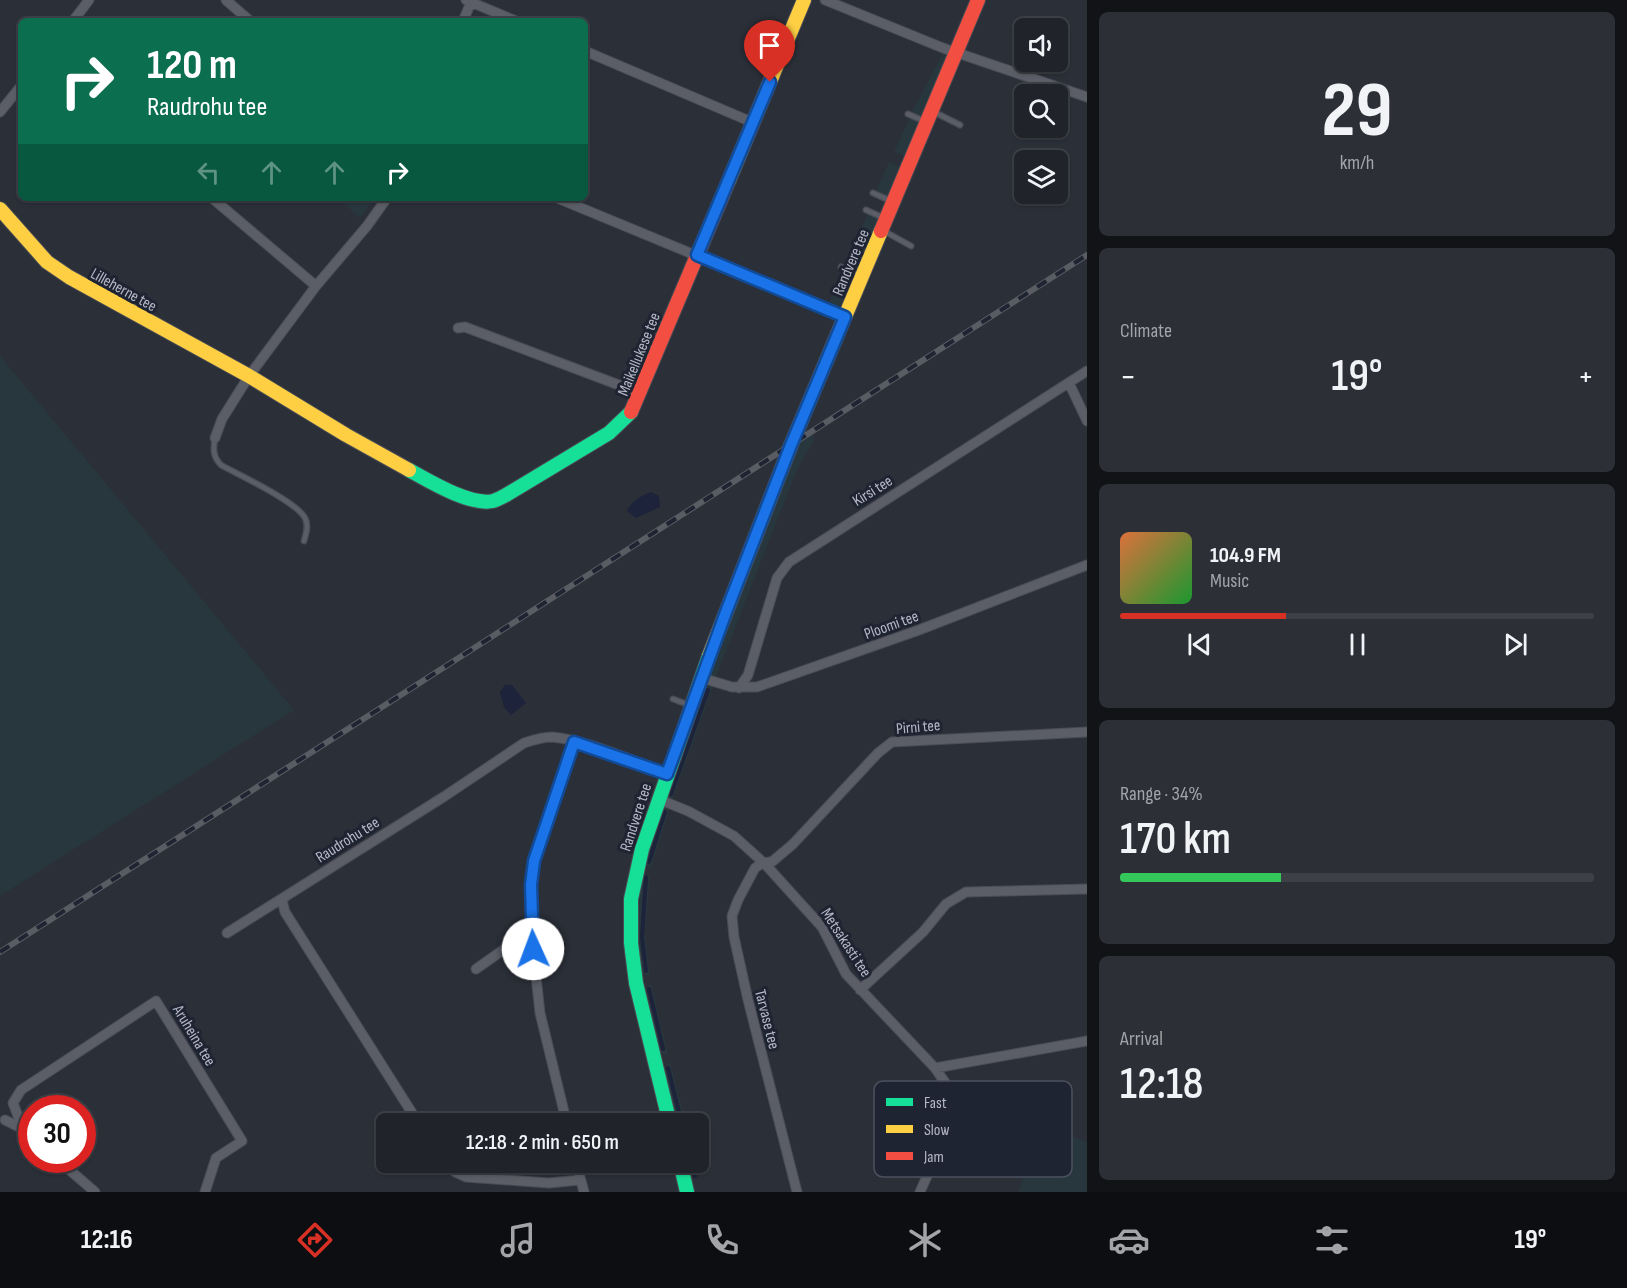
<!DOCTYPE html>
<html lang="en">
<head>
<meta charset="utf-8">
<style>
	:root { --surface:#20232a; --page:#2d2f36; --text:#f1f3f6; --muted:#a2a4a8; --line:#3d4047; --accent:#d93025 }
	body { margin:0; font-family:"Sofia Sans Condensed",sans-serif; background:var(--page); color:var(--text); height:100vh; display:flex; flex-direction:column; font-size:22px; white-space:nowrap }
	* { box-sizing:border-box; margin:0 }
	p { font-size:20px; color:var(--muted) }
	.icon { flex:none; width:33px; height:33px; fill:none; stroke:currentColor; stroke-width:2; stroke-linecap:round; stroke-linejoin:round }
	.map { position:relative; flex:1; overflow:hidden }
	.sheet { display:flex; flex-direction:column; gap:12px; padding:12px; background:#121317; width:540px }
	.sheet>* { flex:none }
	.banner { position:absolute; left:18px; top:18px; width:570px; height:183px; border-radius:9px; box-shadow:0 2px 4px #0004,0 0 0 2px var(--line); background:#0b6e4f; color:#fff; overflow:hidden }
	.fabs { position:absolute; left:1014px; top:18px; display:grid; gap:12px }
	.fabs a { display:grid; place-items:center; width:54px; height:54px; border-radius:9px; background:var(--surface); box-shadow:0 2px 4px #0004,0 0 0 2px var(--line); font-size:30px }
	.speed { position:absolute; left:18px; top:1095px; display:flex; gap:12px; font-size:30px; font-weight:700; text-align:center }
	.speed>* { display:grid; place-content:center; width:78px; height:78px; border-radius:50%; background:var(--surface); box-shadow:0 2px 4px #0004,0 0 0 2px var(--line); line-height:1 }
	.speed .limit { border:9px solid #d22; background:#fff; color:#111 }
	.pin { position:absolute; display:grid; place-items:center; width:51px; height:51px; color:#fff; margin:-62px -26px; border-radius:50% 50% 50% 0; rotate:-45deg; box-shadow:0 0 6px #0007 }
	.pin .icon { rotate:45deg }
	.me { position:absolute; width:66px; margin:-33px; rotate:358deg; stroke-linejoin:round; filter:drop-shadow(0 0 4px #0008) }
	.turn { display:flex; align-items:center; gap:21px; height:126px; padding:0 30px; font-size:27px }
	.turn .icon { width:78px; height:78px; stroke-width:2.5 }
	.turn b { display:block; font-size:42px; line-height:51px }
	.lanes { display:flex; align-items:center; height:57px; padding:0 30px; background:#0003; justify-content:center; gap:30px; direction:ltr }
	.lanes .off { opacity:.35 }
	.big { font-size:45px; font-weight:600; line-height:1.1 }
	.sheet .card { flex:1; display:flex; flex-direction:column; justify-content:center; gap:9px; min-width:0; padding:0 21px; border-radius:9px; background:var(--page) }
	.sheet .dial { align-items:center; gap:0 }
	.dial b { font-size:78px; line-height:1 }
	.song { display:flex; align-items:center; gap:18px }
	.cover { width:72px; height:72px; border-radius:9px; background:linear-gradient(135deg,hsl(20 70% 55%),hsl(130 70% 35%)) }
	.played { height:6px; border-radius:3px; background:linear-gradient(90deg,var(--accent) 35%,var(--line) 35%) }
	.keys { display:flex; justify-content:space-around; direction:ltr }
	.heat { display:flex; justify-content:space-between; align-items:center; font-size:33px; direction:ltr }
	.charge { height:9px; border-radius:4px; background:linear-gradient(90deg,#34c759 34%,var(--line) 0) }
	.trip { position:absolute; left:376px; top:1113px; width:333px; height:60px; border-radius:9px; background:var(--surface); box-shadow:0 2px 4px #0004,0 0 0 2px var(--line); font-weight:600; line-height:60px; text-align:center }
	.dock { display:flex; height:96px; justify-content:space-around; align-items:center; background:#0d0e11; color:var(--muted) }
	.dock .icon { width:42px; height:42px }
	.dock .selected { color:var(--accent) }
	.dock b { font-size:27px; color:var(--text) }
	main { display:flex; flex:1; min-height:0 }
	.map>svg:first-child { display:block }
</style>
</head>
<body>
<main>
<div class="map">
<svg width="1087" height="1192" viewBox="0 0 1087 1192">
	<rect width="100%" height="100%" fill="#2b2f38"/>
	<!-- green -->
	<path fill="#28373d" d="M943 53 948 56 922 116 912 112Z
		M910 118 920 122 905 157 894 152Z
		M889 162 901 167 888 197 876 191Z
		M338 198H375L360 218Z
		M868 213 879 218 858 270 845 264Z
		M842 271 855 277 844 302 838 307 828 306Z
		M0 356 294 710 0 896Z
		M813 433V443L798 467 715 679 710 673 799 441Z
		M713 686 672 801 667 796 706 687Z
		M667 807H670L651 868 648 867 646 862 662 809Z
		M646 874 650 875 645 932 650 977 642 973C638 941 637 909 642 877Z
		M651 983 668 1055 660 1052 646 988Z
		M670 1062 686 1123H679C675 1109 662 1077 667 1063Z
		M1037 1126 1087 1142V1192H1019Z"/>
	<!-- water -->
	<path fill="#1c233a" d="M651 492 659 496 660 507 636 518 627 511C631 502 642 495 651 492Z
		M505 685H512L526 703 511 715 504 707 500 692Z"/>
	<g fill="none" stroke-linecap="round" stroke-linejoin="round">
		<!-- stream -->
		<path stroke="#1c233a" stroke-width="4" d="M671 794 708 690
			M649 862 665 812
			M646 971 642 937 646 877
			M649 989 663 1049
			M668 1068 682 1124
			M692 1162 695 1176"/>
		<!-- lane casing -->
		<g stroke="#494c55" stroke-width="7">
			<path id="lane" d="M934 112 960 125
				M908 114 924 121
				M873 193 891 201
				M866 210 884 218
				M884 231 911 246
				M841 267 860 275
				M215 438C213 449 213 457 221 465 239 475 297 502 305 518 309 525 306 534 304 541
				M673 699 689 705"/>
		</g>
		<!-- street casing -->
		<g stroke="#494c55" stroke-width="11">
			<path id="street" d="M226 0 250 21
				M466 0 516 21
				M825 0 943 48 1087 97
				M73 21 89 0
				M463 21 472 0
				M585 51 754 123
				M0 112 21 86
				M212 198 316 286
				M557 198 845 317
				M458 328 465 327 640 393
				M1069 383 1087 421
				M215 438 222 419 249 376 316 286 367 226 387 198
				M702 678 732 687H757L919 630 1087 565
				M739 688 748 675 777 578 789 562 1087 371
				M658 799 688 811 734 836 765 864 822 927 846 974 935 1068 1087 1041
				M227 933 286 896
				M476 969 503 950 533 944
				M860 990 923 932 946 904 966 892 1087 889
				M5 1120 23 1129 32 1137
				M419 1124 285 912 282 900 286 896 445 796 524 743C533 740 542 737 552 737 587 740 633 761 667 774
				M567 1124 540 1013 533 949 531 885 534 861 540 841 574 743
				M23 1129 13 1103 21 1090 156 1001 242 1141 216 1158 205 1192
				M58 1160 95 1192
				M444 1162 455 1172 466 1177 549 1183 580 1180
				M576 1162 584 1192
				M797 1192 748 1000 734 937 732 916 738 900 755 868 761 864 773 861 793 844 878 753 892 742 1087 732
				M920 1192 955 1113 953 1094 935 1068"/>
		</g>
		<!-- fast casing -->
		<g stroke="#494c55" stroke-width="16">
			<path id="fast" d="M409 470C429 481 470 506 493 501 497 500 502 497 506 495L609 433 631 412
				M670 1124 636 983 631 943V899L642 849 709 656
				M680 1162 687 1192"/>
		</g>
		<!-- slow casing -->
		<g stroke="#494c55" stroke-width="16">
			<path id="slow" d="M729 180 804 0
				M0 209 47 262 69 277 249 376 346 435 409 470
				M709 656 791 445 881 231"/>
		</g>
		<!-- jam casing -->
		<g stroke="#494c55" stroke-width="16">
			<path id="jam" d="M881 231 978 0
				M631 412 729 180"/>
		</g>
		<!-- lane -->
		<use href="#lane" stroke="#5b5e66" stroke-width="4.5"/>
		<!-- street -->
		<use href="#street" stroke="#5b5e66" stroke-width="9"/>
		<!-- fast -->
		<use href="#fast" stroke="#16e098" stroke-width="14"/>
		<!-- slow -->
		<use href="#slow" stroke="#ffcf43" stroke-width="14"/>
		<!-- jam -->
		<use href="#jam" stroke="#f24e42" stroke-width="14"/>
		<!-- rail casing -->
		<g stroke="#5a5c64" stroke-width="6">
			<path id="rail" d="M0 952 1087 255"/>
		</g>
		<!-- rail -->
		<use href="#rail" stroke="#1f2432" stroke-width="4" stroke-dasharray="11" stroke-linecap="butt"/>
	</g>
	<g fill="none" stroke-linecap="round" stroke-linejoin="round">
		<!-- route casing -->
		<g stroke="#114b97" stroke-width="15">
			<path id="route" d="M533 949 531 885 534 861 574 742 667 774 726 612 791 445 845 317 697 255 770 82"/>
		</g>
		<!-- route -->
		<use href="#route" stroke="#1a73e8" stroke-width="10"/>
	</g>
	<g text-anchor="middle" stroke-width="6" stroke-linejoin="round" paint-order="stroke">
		<!-- street labels -->
		<g font-size="16" fill="#b6bac8" stroke="#1f2432">
			<text transform="translate(850 262) rotate(-67)" y="6">Randvere tee</text>
			<text transform="translate(124 289) rotate(29)" y="6">Lilleherne tee</text>
			<text transform="translate(638 354) rotate(-68)" y="6">Maikellukese tee</text>
			<text transform="translate(872 490) rotate(-32)" y="6">Kirsi tee</text>
			<text transform="translate(891 624) rotate(-20)" y="6">Ploomi tee</text>
			<text transform="translate(918 726) rotate(-5)" y="6">Pirni tee</text>
			<text transform="translate(635 817) rotate(-72)" y="6">Randvere tee</text>
			<text transform="translate(347 839) rotate(-32)" y="6">Raudrohu tee</text>
			<text transform="translate(847 942) rotate(57)" y="6">Metsakasti tee</text>
			<text transform="translate(768 1019) rotate(76)" y="6">Tarvase tee</text>
			<text transform="translate(195 1035) rotate(59)" y="6">Aruheina tee</text>
		</g>
	</g>
	<!-- legend -->
	<rect x="874" y="1081" width="198" height="96" rx="9" fill="#1f2432" stroke="#4c515f" stroke-width="1.5"/>
	<rect x="886" y="1098" width="27" height="8" fill="#16e098"/>
	<rect x="886" y="1125" width="27" height="8" fill="#ffcf43"/>
	<rect x="886" y="1152" width="27" height="8" fill="#f24e42"/>
	<g font-size="16" fill="#b6bac8">
		<text x="924" y="1108">Fast</text>
		<text x="924" y="1135">Slow</text>
		<text x="924" y="1162">Jam</text>
	</g>
</svg>
<div class="fabs">
<a><svg class="icon" aria-label="sound" viewBox="0 0 24 24"><path d="M4 9h4l5-4v14l-5-4H4zM17 9q2 3 0 6"/></svg></a>
<a><svg class="icon" aria-label="search" viewBox="0 0 24 24"><circle cx="10" cy="10" r="6"/><path d="M15 15l6 6"/></svg></a>
<a><svg class="icon" aria-label="layers" viewBox="0 0 24 24"><path d="M12 4l9 5-9 5-9-5zM3 14l9 5 9-5"/></svg></a>
</div>
<div class="speed"><div class="limit">30</div></div>
<div class="pin" style="left:770px;top:82px;background:#d93025"><svg class="icon" aria-label="arrive" viewBox="0 0 24 24"><path d="M6 21V4h12l-3 4 3 4H6"/></svg></div>
<svg class="me" style="left:533px;top:949px" viewBox="-20 -20 40 40"><circle r="19" fill="#fff"/><path d="M0-13L10 11 0 6-10 11z" fill="#1a73e8"/></svg>
<div class="trip">12:18 · 2 min · 650 m</div>
<div class="banner">
<div class="turn"><svg class="icon" aria-label="right" viewBox="0 0 24 24"><path d="M7 20v-9h11M14 6l5 5-5 5"/></svg><div><b>120 m</b>Raudrohu tee</div></div>
<div class="lanes"><svg class="icon off" aria-label="left" viewBox="0 0 24 24"><path d="M17 20v-9H6M10 6l-5 5 5 5"/></svg><svg class="icon off" aria-label="ahead" viewBox="0 0 24 24"><path d="M12 20V5M6 11l6-6 6 6"/></svg><svg class="icon off" aria-label="ahead" viewBox="0 0 24 24"><path d="M12 20V5M6 11l6-6 6 6"/></svg><svg class="icon" aria-label="right" viewBox="0 0 24 24"><path d="M7 20v-9h11M14 6l5 5-5 5"/></svg></div>
</div>
</div>
<section class="sheet">
<div class="card dial"><b>29</b><p>km/h</p></div>
<div class="card"><p>Climate</p>
<div class="heat"><a>−</a><b class="big">19°</b><a>+</a></div>
</div>
<div class="card">
<div class="song"><i class="cover"></i><div><b>104.9 FM</b><p>Music</p></div></div>
<div class="played"></div>
<div class="keys"><svg class="icon" aria-label="previous" viewBox="0 0 24 24"><path d="M18 5L8 12l10 7zM5 5v14"/></svg><svg class="icon" aria-label="pause" viewBox="0 0 24 24"><path d="M8 5v14M16 5v14"/></svg><svg class="icon" aria-label="next" viewBox="0 0 24 24"><path d="M6 5l10 7-10 7zM19 5v14"/></svg></div>
</div>
<div class="card"><p>Range · 34%</p><b class="big">170 km</b><div class="charge"></div></div>
<div class="card"><p>Arrival</p><b class="big">12:18</b></div>
</section>
</main>
<nav class="dock">
<b>12:16</b>
<svg class="icon selected" aria-label="directions" viewBox="0 0 24 24"><path d="M12 3l9 9-9 9-9-9zM9 14v-3h6M13 9l2 2-2 2"/></svg>
<svg class="icon" aria-label="music" viewBox="0 0 24 24"><path d="M9 18V5l10-2v13"/><circle cx="6" cy="18" r="3"/><circle cx="16" cy="16" r="3"/></svg>
<svg class="icon" aria-label="phone" viewBox="0 0 24 24"><path d="M5 4h4l2 5-3 2q2 4 5 5l2-3 5 2v4C11 20 4 13 5 4z"/></svg>
<svg class="icon" aria-label="climate" viewBox="0 0 24 24"><path d="M12 3v18M4 7l16 10M4 17L20 7"/></svg>
<svg class="icon" aria-label="car" viewBox="0 0 24 24"><path d="M5 17H2v-5l4-1 3-4h7l3 4 3 1v5h-3M9 17h6M6 11h13"/><circle cx="7" cy="17" r="2"/><circle cx="17" cy="17" r="2"/></svg>
<svg class="icon" aria-label="filters" viewBox="0 0 24 24"><path d="M4 7h16M4 17h16"/><circle cx="9" cy="7" r="2"/><circle cx="15" cy="17" r="2"/></svg>
<b>19°</b>
</nav>
</body>
</html>
